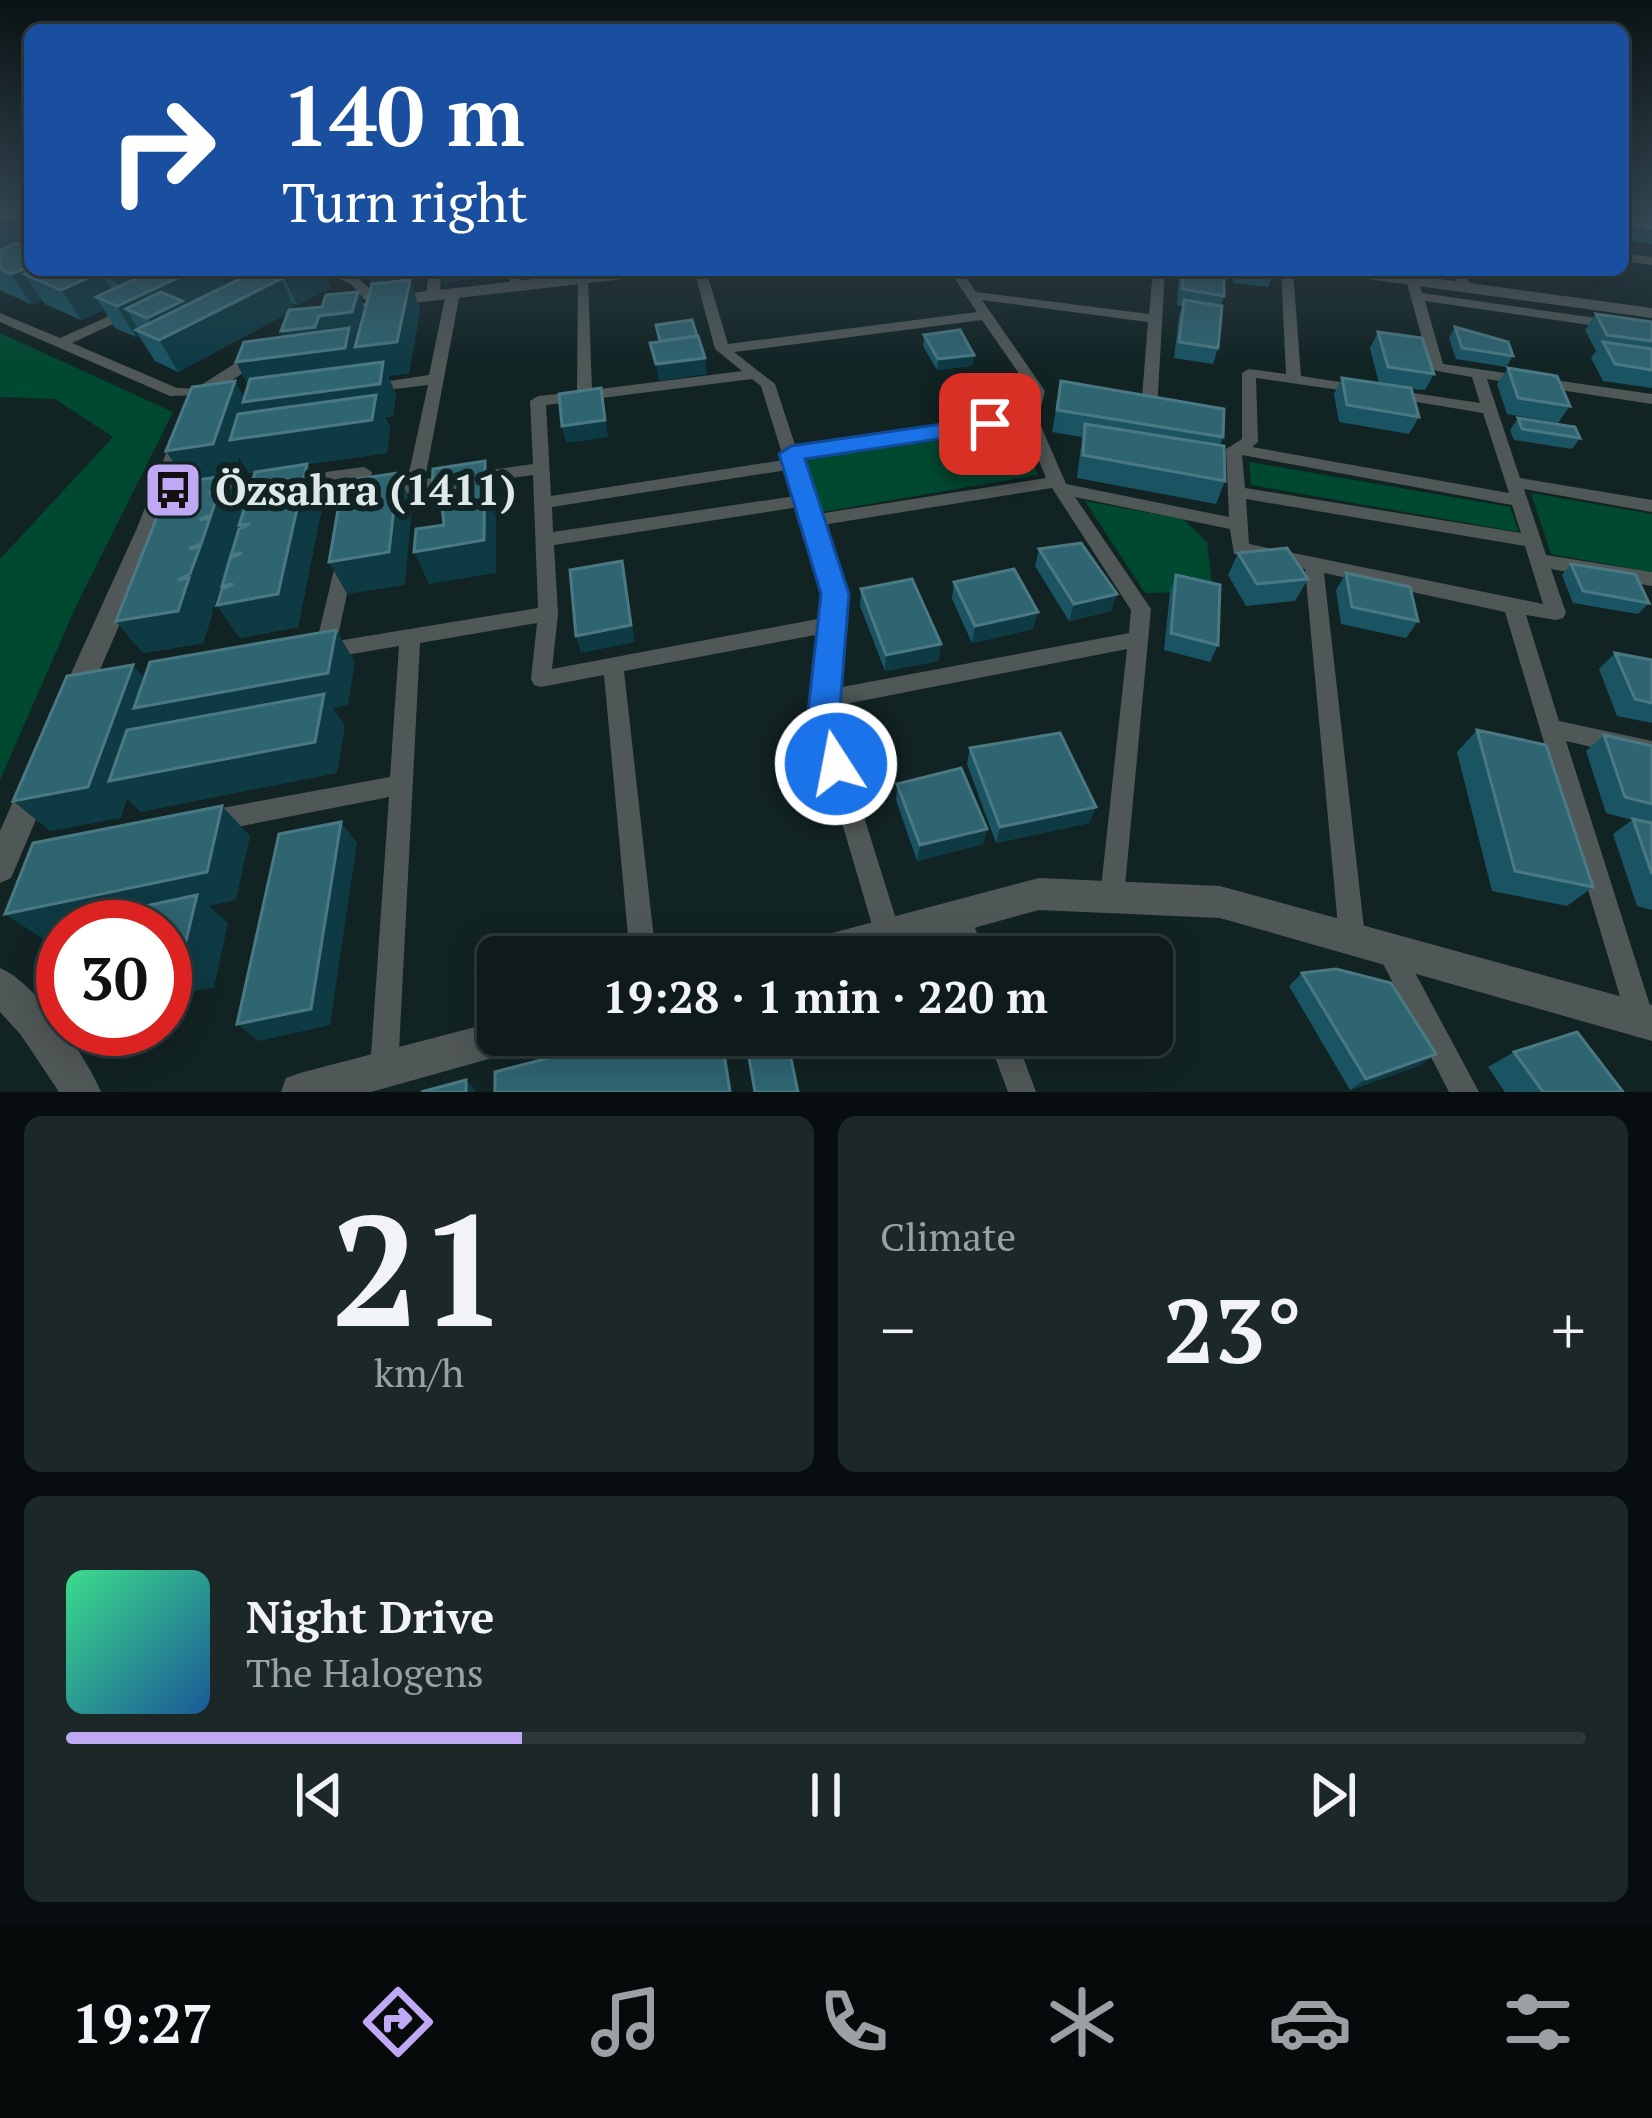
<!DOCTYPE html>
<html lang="en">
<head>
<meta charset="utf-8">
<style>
	:root { --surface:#0e1a1b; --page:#1c2728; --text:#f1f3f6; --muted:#9ba1a3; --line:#2e383a; --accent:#bfa9f4 }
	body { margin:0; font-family:"PT Serif",serif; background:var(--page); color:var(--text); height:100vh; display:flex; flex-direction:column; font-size:45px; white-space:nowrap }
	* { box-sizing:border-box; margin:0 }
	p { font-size:39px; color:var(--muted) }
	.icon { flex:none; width:66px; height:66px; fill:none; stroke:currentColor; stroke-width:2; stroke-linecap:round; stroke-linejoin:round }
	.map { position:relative; height:1092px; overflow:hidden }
	.side { display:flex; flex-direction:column; gap:24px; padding:24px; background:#080e0f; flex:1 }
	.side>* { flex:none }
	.top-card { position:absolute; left:24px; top:24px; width:1605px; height:252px; border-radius:18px; box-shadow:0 6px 30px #0003,0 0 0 3px var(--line); background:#1a4fa0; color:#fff; overflow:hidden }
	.speed { position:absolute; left:36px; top:900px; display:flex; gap:24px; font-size:60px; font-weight:700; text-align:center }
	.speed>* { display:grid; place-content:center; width:156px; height:156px; border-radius:50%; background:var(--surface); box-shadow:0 6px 30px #0003,0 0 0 3px var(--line); line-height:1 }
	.speed .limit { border:18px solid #d22; background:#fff; color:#111 }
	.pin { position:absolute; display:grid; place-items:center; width:102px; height:102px; color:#fff; margin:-51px; border-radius:24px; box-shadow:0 6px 18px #0006 }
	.me { position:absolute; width:132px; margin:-66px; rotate:349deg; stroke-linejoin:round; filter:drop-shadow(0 0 9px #0008) }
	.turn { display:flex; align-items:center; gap:42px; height:252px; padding:0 60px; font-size:54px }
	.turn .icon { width:156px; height:156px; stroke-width:2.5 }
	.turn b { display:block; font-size:84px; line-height:102px }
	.big { font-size:90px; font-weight:600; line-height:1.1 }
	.side .widget { flex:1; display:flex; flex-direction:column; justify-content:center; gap:18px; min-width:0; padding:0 42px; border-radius:18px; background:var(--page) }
	.side .dial { align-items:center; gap:0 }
	.dial b { font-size:156px; line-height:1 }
	.song { display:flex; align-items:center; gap:36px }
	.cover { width:144px; height:144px; border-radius:18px; background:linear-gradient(135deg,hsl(150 70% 55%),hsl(210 70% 35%)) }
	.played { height:12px; border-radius:6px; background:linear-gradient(90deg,var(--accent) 30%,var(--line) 30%) }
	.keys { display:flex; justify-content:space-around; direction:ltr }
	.heat { display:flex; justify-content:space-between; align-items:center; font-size:66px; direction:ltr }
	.side .tiles { flex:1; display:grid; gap:24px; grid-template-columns:1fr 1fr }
	.widget:last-child { grid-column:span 2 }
	.trip { position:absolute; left:477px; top:936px; width:696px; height:120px; border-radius:18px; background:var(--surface); box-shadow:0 6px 30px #0003,0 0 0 3px var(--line); font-weight:600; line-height:120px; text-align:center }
	.tabs { display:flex; height:192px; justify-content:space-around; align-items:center; background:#060a0b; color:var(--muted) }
	.tabs .icon { width:84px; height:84px }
	.tabs .active { color:var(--accent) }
	.tabs b { font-size:54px; color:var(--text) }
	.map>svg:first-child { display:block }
</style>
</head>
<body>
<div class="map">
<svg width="1652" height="1092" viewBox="0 0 1652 1092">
	<rect width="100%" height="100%" fill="#122324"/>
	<!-- green -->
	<path fill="#004931" d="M0 333 173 412 77 604 0 780V559L113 437 55 399 0 397Z
		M1018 429 1038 475 822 512 805 460Z
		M1249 462 1510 507 1519 532 1251 485Z
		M1531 493 1652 514V572L1551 554Z
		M1085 501 1183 519 1207 542 1213 591 1145 593Z"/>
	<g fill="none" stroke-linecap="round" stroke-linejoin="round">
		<!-- minor -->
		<path fill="#505857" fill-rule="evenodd" d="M1623 253 1652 257V265L1623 261Z
			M318 270C352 270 362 278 383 304L381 307H371L351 284Z
			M429 270H441L440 295 433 299 426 295Z
			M509 270H521V288L510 285Z
			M694 270H706L728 344 977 312 949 270H961L976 292 1149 314 1153 270H1165L1157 410 1149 415 1141 410 1148 322 982 300 1045 391 1038 419 1066 484 1229 517 1226 449 1242 439V373L1249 369 1286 374 1281 270H1293L1301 376 1360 385 1367 389 1360 393 1256 378 1258 442 1252 447 1509 493 1483 413 1393 398 1386 394 1393 390 1480 403 1472 377 1437 371 1430 367 1406 280 1407 277H1417L1422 293 1652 326V334L1425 301 1443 364 1652 394V404L1487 379 1520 478 1652 500V512L1524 489 1546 555 1652 572V586L1551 569 1566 613 1563 618 1556 620 1526 615 1559 721 1652 741V761L1566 741 1652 1012 1651 1030 1641 1034 1631 1030 1627 1020 1505 612 1324 573 1365 937 1361 946 1352 950 1343 946 1339 937 1305 569 1234 554 1230 529 1075 497 1151 609 1124 897 1121 906 1112 909 1103 906 1100 897 1127 649 835 706 834 721 901 935 897 944 888 948 879 944 875 935 812 721 821 634 624 671 656 957H630L604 675 541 687 534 685 531 679 537 623 420 643 398 1070 394 1080 384 1084 374 1080 370 1070 389 797 211 832 203 829 199 821 203 813 211 810 390 777 399 646 322 659 315 657 312 651 316 645 336 561 345 554 354 561 337 641 538 608 533 475 360 500 352 494 354 479 210 499 202 493 210 487 364 467 372 472 370 487 407 482 428 385 370 392 363 388 370 384 429 375 446 293 453 289 460 293 425 479 533 464 530 401 538 396 577 392 578 275 588 278 592 390 742 371 715 349ZM982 320 1031 391 1023 415 796 448 775 384 734 352ZM752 379 761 386 784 460 551 496 546 405ZM1024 425 1046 478 818 514 800 458ZM1242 455 1512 505 1521 533 1245 488ZM787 470 795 496 553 532 552 507ZM1052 488 1131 610 1129 633 837 688 844 594 822 525ZM1246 499 1525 546 1543 604 1249 544ZM799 507 826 594 823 618 552 669 558 614 554 545Z
			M1453 270H1465L1470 287 1469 290H1459Z
			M132 306 139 310 137 313 72 343 177 388 205 389V395L170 396 0 322V313L60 338Z
			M958 903 967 907 986 957H960L945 916 949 907Z
			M1388 935 1397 939 1479 1092H1449L1375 948 1379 939Z
			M987 1035H1015L1036 1092H1008Z"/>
		<!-- tertiary -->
		<path fill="#505857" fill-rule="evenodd" d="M614 270H667L659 275 387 306 333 322 324 317 385 296Z
			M1330 270H1375L1652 308V318L1338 275Z
			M264 345 273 351 271 355 209 395 161 528 87 700 83 708 73 712 63 708 59 700 137 528 190 392Z
			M37 769 48 772 52 782 11 878 0 883V831L26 772Z
			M1039 878 1220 886 1652 1005V1041L1220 918 1039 910 869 957H789L794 945 806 940Z
			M0 968C36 983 86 1056 101 1092H59L21 1035 0 1012Z
			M498 1021V1035H533L528 1048 371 1092H281L286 1078 300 1073Z"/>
	</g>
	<!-- wall -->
	<path fill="#1a5463" d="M0 212H30V270H218L226 286 249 274 247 270H322L330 288 297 305 292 303 295 309H365L410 280 420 310 409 373 388 376 396 394 393 416 385 417 390 428 387 453 307 464 324 497 298 627 240 638 217 605 224 588 222 586 233 557 231 555 249 500 248 498 255 472 249 473 239 457 233 477 225 478 244 509 240 521 238 522 239 524 232 548 230 549 231 551 223 577 221 578 222 580 214 607 211 609 213 611 203 643 143 653 116 621 186 482 166 451 235 381 244 398 248 385 236 362 283 337 281 331 288 313 178 372 155 361 139 336 136 337 115 328 104 310 81 320 45 304 42 300 32 305 0 290Z
		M1623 212H1652V244L1623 240Z
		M1111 270H1137L1136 274Z
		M1179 270H1224V296L1221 305 1218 348 1213 364 1174 358 1179 316 1183 306 1177 305Z
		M1233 270H1271L1272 277 1268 287 1233 283Z
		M1596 314 1652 322V388L1603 381 1591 358 1596 351 1585 330Z
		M1455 327 1513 356 1506 367 1456 359 1449 338Z
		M1378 332 1434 374 1425 390 1411 389 1419 417 1409 434 1339 422 1334 394 1342 378 1379 383 1370 348Z
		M924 335 974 355 972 366 937 370 923 346Z
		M1508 368 1570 406 1558 423 1507 414 1497 384Z
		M1061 381 1223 437 1220 446 1225 481 1216 504 1077 478 1082 437 1052 432Z
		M1518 418 1580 438 1572 449 1514 440 1510 430Z
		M1039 549 1111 611 1069 621 1035 566Z
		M1238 553 1308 579 1295 601 1246 606 1228 575Z
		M1571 564 1649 603 1638 614 1573 603 1562 575Z
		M1346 573 1418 621 1406 638 1341 624 1336 590Z
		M1176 575 1218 645 1210 662 1164 650 1170 592Z
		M954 582 1033 629 972 643 952 599Z
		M861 589 941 644 938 661 885 671 860 606Z
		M1615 653 1652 660V723L1617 716 1599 669Z
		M1477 730 1593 887 1567 906 1492 891 1457 752Z
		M1604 735 1652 746V910L1637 906 1613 834 1632 820 1606 813 1586 751Z
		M970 748 1096 807 1089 823 996 843 967 764Z
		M897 784 983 844 917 861 896 800Z
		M1302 973 1436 1054 1418 1066 1350 1090 1289 986Z
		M1514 1052 1623 1092H1505L1488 1067Z"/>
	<!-- shaded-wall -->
	<path fill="#0e3a44" d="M0 212H30V243L24 241 28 247 0 258Z
		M30 267V270L101 272 120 302 96 297 104 310 81 320 61 290 24 274 42 300 32 305 11 274Z
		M108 270H189L126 300Z
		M195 270H218L229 291 281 279 295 309 178 372 147 318 126 309 140 332 136 330 139 336 136 337 117 306Z
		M292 270H322L330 288 297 305 283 275Z
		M366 270H406L405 278 371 282Z
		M440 270H488V277L444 283Z
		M410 280 420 310 409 373 388 376 396 394 393 416 385 417 390 428 387 453 249 473 239 457 233 477 225 478 244 509 240 521 238 522 239 524 232 548 230 549 231 551 223 577 221 578 222 580 214 607 211 609 213 611 203 643 143 653 116 621 178 580 209 493 188 484 166 451 235 381 246 402 369 378 362 362 358 380 253 394 236 362 292 355 281 331 319 316 358 292 370 323Z
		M974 355 972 366 937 370 938 359Z
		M705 358 707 374 659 381 656 364Z
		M601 388 608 437 566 443 562 426Z
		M485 461 496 494V573L429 584 414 552 484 540Z
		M307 464 324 497 298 627 240 638 217 605 234 602 222 586Z
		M398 473 412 505 405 585 347 594 329 562Z
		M440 487 445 521 432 489Z
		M622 561 635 642 581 653 576 636Z
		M1117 594 1111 611 1069 621 1074 604Z
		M1038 612 1033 629 972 643 975 626Z
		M336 630 355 662 348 705 333 708 345 726 337 773 141 812 127 799 121 818 50 831 13 801 133 665 161 697Z
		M941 644 938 661 885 671 886 655Z
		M222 806 250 836 236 900 209 906 228 923 214 987 165 998V965L63 937 46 941 5 914Z
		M1096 807 1089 823 996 843 1000 827Z
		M341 822 357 843 330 1025 259 1041 237 1024Z
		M987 829 983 844 917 861 920 845Z
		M721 1035H723L732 1092H730Z
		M1436 1054 1418 1066 1350 1090 1366 1079Z
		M466 1080 477 1092H466Z"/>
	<!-- building -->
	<path fill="#2f6471" stroke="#4a7984" stroke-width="3" d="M0 212H25L0 221Z
		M1623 212H1652V228L1633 225Z
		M17 243 30 249V267L11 274 0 269V250Z
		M33 270H96L101 272 61 290 24 274Z
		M155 270H195L117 306 96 297Z
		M258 270 281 279 159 340 136 330Z
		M271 270H292L283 275Z
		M1183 270H1224V296L1182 289Z
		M1237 270H1271L1272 277 1237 272Z
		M410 280 397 342 355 347 372 284Z
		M161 292 182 301 147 318 126 309Z
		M358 292 352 312 319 316 315 327 281 331 289 310 322 307 326 295Z
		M1184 300 1222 306 1218 348 1179 342Z
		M1596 314 1652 322V341L1607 335Z
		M692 320 697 336 660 341 656 325Z
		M1455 327 1508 342 1513 356 1462 348Z
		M349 328 345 348 236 362 244 342Z
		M960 330 974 355 938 359 924 335Z
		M1378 332 1422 338 1434 374 1388 367Z
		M698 336 705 358 656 364 650 343Z
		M1603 342 1652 349V370L1615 364Z
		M383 362 380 384 243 402 250 379Z
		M1508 368 1557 376 1570 406 1518 398Z
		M1342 378 1411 388 1419 417 1347 405Z
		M235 381 213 444 166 451 192 387Z
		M1061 381 1224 409 1223 437 1057 410Z
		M601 388 605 420 562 426 559 394Z
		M376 395 372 420 230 440 238 414Z
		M1518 418 1575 427 1580 438 1522 429Z
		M1085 424 1224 446 1225 481 1083 455Z
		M485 461 484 540 414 552 416 529 444 525 440 487 432 489 433 469Z
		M307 464 278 594 217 605 222 589 233 584 222 586 230 558 242 553 231 555 239 529 250 524 239 525 247 501 257 496 248 498 255 472Z
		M398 473 389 552 329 562 343 481Z
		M224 476 220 488 209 493 219 491 211 515 199 520 210 518 201 544 189 549 200 547 190 574 178 580 189 578 178 611 116 621 170 484Z
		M1081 543 1117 594 1074 604 1039 549Z
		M1287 548 1308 579 1257 584 1238 553Z
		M622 561 631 625 576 636 570 570Z
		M1571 564 1635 574 1649 603 1583 591Z
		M1014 569 1038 612 975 626 954 582Z
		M1346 573 1410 587 1418 621 1352 607Z
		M1176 575 1220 585 1218 645 1171 633Z
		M912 579 941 644 886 655 861 589Z
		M336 630 328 673 134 708 150 662Z
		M1615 653 1652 660V703L1635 699Z
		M133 665 88 787 13 801 67 676Z
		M324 694 315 742 109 781 127 730Z
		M1477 730 1546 745 1593 887 1515 871Z
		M1060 733 1096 807 1000 827 970 748Z
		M1604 735 1652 746V804L1625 797Z
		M961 768 987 829 920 845 897 784Z
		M222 806 207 872 5 914 33 843Z
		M1633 819 1652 823V874Z
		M341 822 311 1009 237 1024 279 834Z
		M197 895 181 962 165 965V927H63V983L45 956 56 925Z
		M1336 969 1391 983 1436 1054 1366 1079 1302 973Z
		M1577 1032 1623 1092H1543L1514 1052Z
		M636 1035H721L730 1092H495V1072Z
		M745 1035H786L798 1092H755Z
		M466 1080V1092H421Z"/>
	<!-- sky -->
	<linearGradient id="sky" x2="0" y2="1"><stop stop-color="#0a1314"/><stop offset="0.58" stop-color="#334550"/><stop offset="1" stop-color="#334550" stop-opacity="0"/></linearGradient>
	<rect width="1652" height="365" fill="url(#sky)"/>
	<!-- route -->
	<path fill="#1a73e8" stroke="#114b97" stroke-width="3" d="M990 417 998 419V430L805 459 849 594 839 721 853 764 848 774 836 779 824 774 807 721 821 594 779 454 791 446Z"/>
	<!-- icons -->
	<defs>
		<g id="bus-square" transform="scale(3)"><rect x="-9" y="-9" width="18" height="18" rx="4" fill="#bfa9f4" stroke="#122324"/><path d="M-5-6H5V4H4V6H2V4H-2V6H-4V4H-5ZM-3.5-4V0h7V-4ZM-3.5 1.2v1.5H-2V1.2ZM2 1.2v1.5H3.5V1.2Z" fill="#111"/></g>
	</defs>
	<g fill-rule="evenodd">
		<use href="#bus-square" x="173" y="490"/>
	</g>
	<g text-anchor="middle" stroke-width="12" stroke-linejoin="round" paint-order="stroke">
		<!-- poi labels -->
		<g font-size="42" font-weight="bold" fill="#dee8e9" stroke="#122324" text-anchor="start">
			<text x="215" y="505">Özsahra (1411)</text>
		</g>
	</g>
</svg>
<div class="speed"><div class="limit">30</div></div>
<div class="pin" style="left:990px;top:424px;background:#d93025"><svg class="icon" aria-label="arrive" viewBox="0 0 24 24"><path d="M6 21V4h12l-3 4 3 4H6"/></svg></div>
<svg class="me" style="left:836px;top:764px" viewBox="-20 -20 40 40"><circle r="17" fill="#1a73e8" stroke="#fff" stroke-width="3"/><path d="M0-11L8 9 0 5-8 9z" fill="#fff"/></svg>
<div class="trip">19:28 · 1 min · 220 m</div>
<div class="top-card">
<div class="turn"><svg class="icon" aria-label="right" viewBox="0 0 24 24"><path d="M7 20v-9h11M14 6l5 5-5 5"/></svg><div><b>140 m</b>Turn right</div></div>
</div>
</div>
<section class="side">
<div class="tiles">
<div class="widget dial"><b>21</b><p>km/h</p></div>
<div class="widget"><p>Climate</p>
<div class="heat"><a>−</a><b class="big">23°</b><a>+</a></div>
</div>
<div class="widget">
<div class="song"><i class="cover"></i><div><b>Night Drive</b><p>The Halogens</p></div></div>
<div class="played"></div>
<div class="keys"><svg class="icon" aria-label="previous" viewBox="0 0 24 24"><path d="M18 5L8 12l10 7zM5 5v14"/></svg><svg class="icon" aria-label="pause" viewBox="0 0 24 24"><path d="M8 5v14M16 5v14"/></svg><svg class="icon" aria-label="next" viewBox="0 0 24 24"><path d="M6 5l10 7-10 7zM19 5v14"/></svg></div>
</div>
</div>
</section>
<nav class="tabs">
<b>19:27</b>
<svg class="icon active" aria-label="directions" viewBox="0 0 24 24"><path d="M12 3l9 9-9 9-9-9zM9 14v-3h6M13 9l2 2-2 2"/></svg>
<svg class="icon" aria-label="music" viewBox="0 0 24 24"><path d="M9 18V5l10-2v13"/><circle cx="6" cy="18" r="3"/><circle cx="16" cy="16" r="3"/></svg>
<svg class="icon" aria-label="phone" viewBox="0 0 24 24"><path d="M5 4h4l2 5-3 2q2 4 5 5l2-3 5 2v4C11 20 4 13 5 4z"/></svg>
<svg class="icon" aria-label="climate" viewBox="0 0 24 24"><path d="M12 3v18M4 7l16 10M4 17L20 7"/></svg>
<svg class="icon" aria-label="car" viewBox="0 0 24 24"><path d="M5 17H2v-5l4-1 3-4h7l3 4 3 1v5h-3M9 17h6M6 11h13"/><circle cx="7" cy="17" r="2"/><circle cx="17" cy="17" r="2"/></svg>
<svg class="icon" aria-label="filters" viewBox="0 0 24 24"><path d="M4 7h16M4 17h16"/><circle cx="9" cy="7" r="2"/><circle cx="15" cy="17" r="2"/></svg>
</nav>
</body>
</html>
